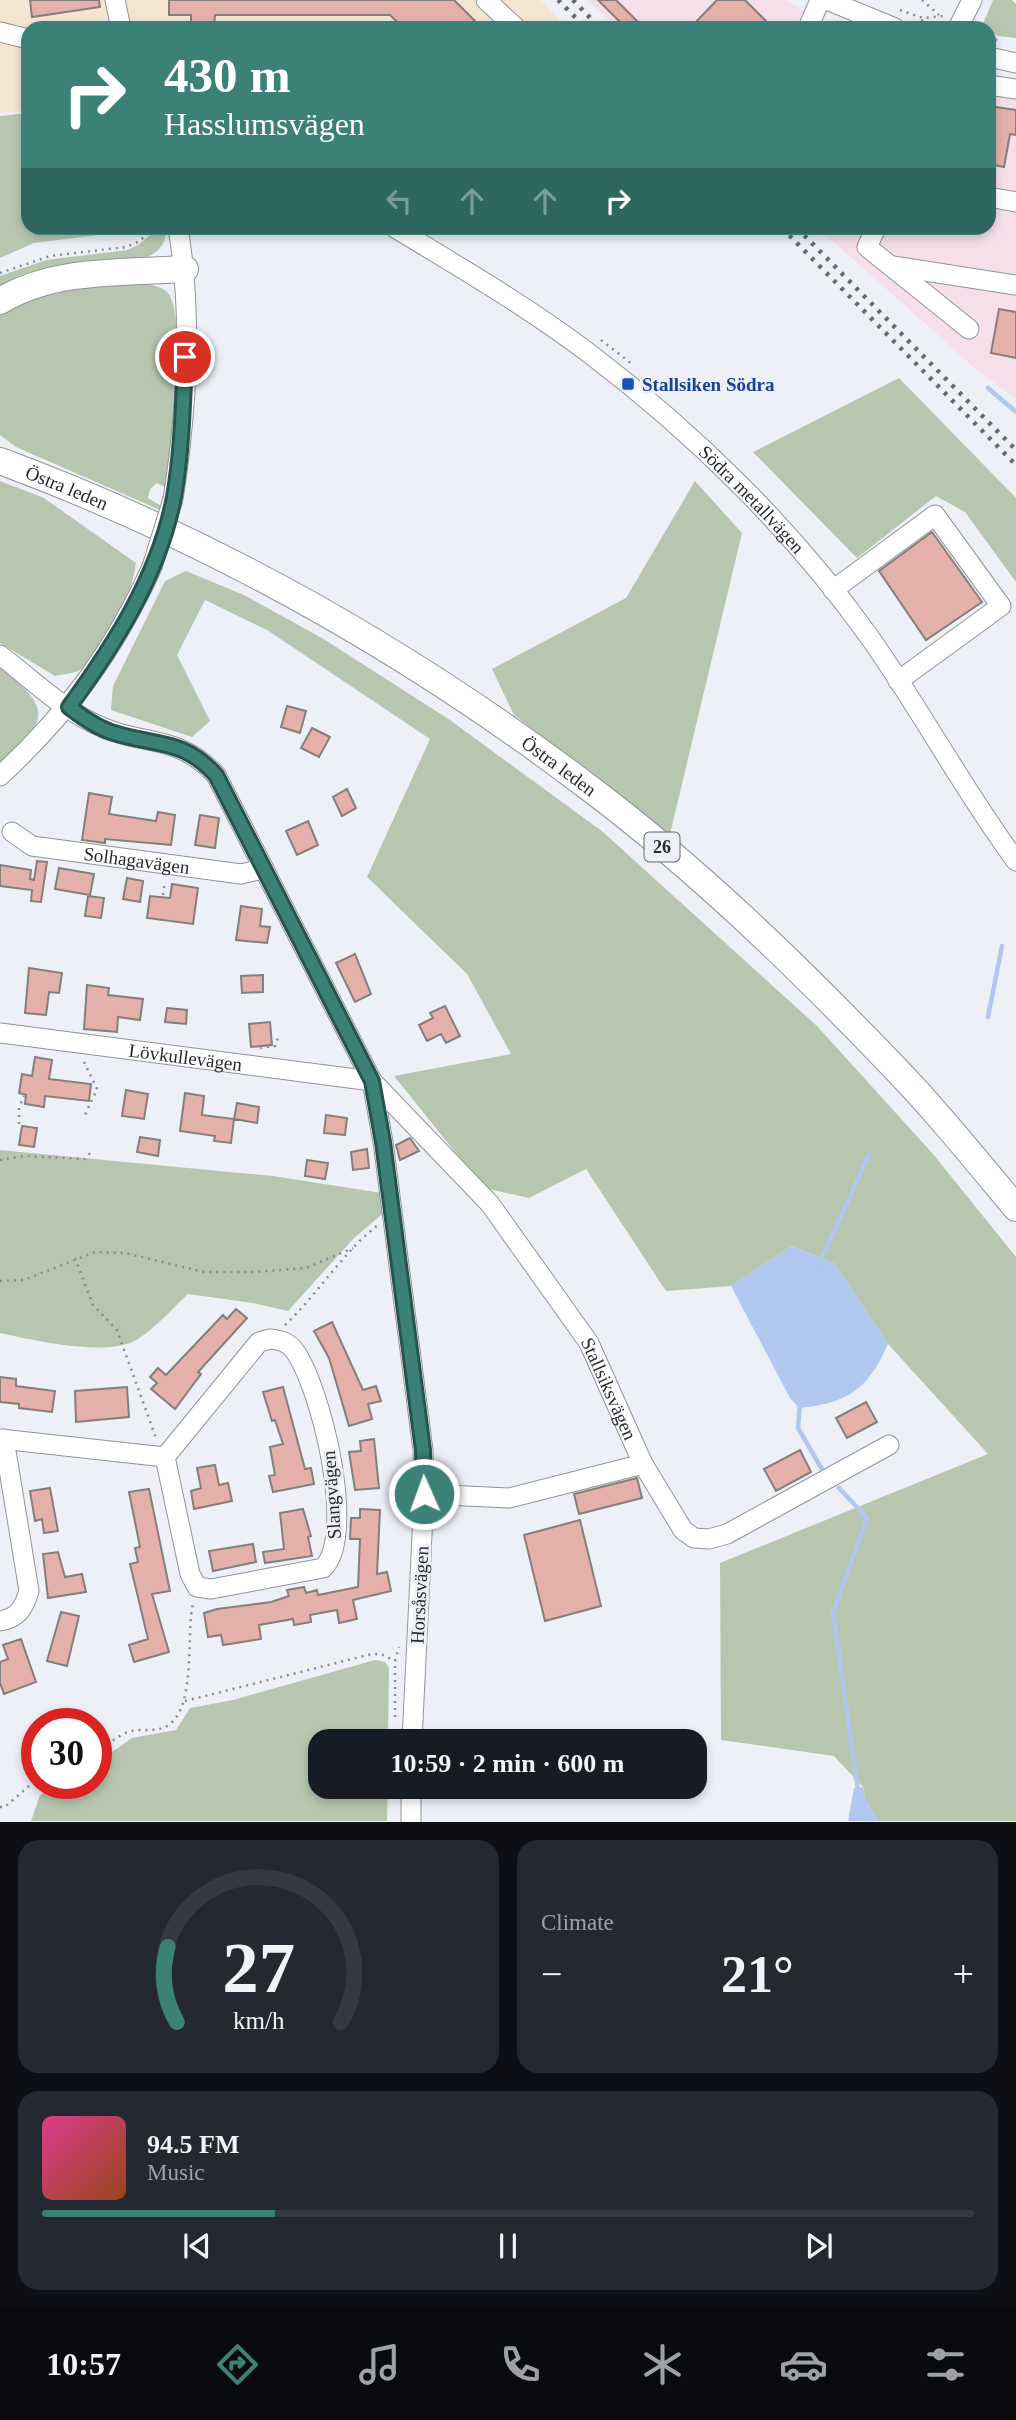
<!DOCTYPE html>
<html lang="en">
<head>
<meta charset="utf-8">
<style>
	:root { --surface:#171b24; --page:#242831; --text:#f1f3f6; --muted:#9ea1a6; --line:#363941; --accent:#3b8178 }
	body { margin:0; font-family:"Times New Roman",serif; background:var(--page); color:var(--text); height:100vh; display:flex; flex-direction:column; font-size:26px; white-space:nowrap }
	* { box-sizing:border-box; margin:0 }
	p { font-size:23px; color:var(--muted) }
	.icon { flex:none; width:38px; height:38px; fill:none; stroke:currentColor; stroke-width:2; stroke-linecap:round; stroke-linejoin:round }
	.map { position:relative; height:1822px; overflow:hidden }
	.side { display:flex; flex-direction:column; gap:18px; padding:18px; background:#0d0f14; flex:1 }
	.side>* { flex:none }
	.hud { position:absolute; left:21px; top:21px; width:975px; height:214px; border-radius:21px; box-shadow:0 4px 10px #0003; background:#3b8178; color:#fff; overflow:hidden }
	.speed { position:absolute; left:21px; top:1708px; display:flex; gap:14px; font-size:35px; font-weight:700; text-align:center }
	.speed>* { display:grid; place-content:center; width:91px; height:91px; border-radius:50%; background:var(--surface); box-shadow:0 4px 10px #0003; line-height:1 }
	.speed .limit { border:10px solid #d22; background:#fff; color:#111 }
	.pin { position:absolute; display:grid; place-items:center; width:60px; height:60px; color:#fff; margin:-30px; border:4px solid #fff; border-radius:50%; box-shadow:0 2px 7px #0007 }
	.me { position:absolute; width:77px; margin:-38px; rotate:358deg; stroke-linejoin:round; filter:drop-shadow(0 0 5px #0008) }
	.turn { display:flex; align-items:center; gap:24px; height:147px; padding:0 28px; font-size:32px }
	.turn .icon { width:91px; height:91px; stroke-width:2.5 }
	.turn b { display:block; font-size:49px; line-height:60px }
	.lanes { display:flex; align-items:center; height:66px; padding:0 28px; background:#0003; justify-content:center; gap:35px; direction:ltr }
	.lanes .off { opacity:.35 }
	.big { font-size:52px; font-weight:700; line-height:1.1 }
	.side .card { flex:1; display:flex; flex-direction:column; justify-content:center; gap:10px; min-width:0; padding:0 24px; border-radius:21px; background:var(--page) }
	.side .dial { align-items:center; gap:0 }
	.dial svg { height:182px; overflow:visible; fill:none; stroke:var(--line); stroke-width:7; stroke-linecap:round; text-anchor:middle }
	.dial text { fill:var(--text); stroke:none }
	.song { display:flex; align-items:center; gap:21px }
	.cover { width:84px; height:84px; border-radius:10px; background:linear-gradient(135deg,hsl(330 70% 55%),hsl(20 70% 35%)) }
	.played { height:7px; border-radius:4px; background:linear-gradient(90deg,var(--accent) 25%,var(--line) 25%) }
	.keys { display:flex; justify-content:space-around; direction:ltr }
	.heat { display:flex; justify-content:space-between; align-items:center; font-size:38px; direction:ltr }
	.side .tiles { flex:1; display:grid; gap:18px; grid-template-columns:1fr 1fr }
	.card:last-child { grid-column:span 2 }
	.trip { position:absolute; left:308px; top:1729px; width:399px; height:70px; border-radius:21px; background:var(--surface); box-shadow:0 4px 10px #0003; font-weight:700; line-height:70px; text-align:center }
	.menu { display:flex; height:112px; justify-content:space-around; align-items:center; background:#090b0e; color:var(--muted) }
	.menu .icon { width:49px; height:49px }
	.menu .on { color:var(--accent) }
	.menu b { font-size:32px; color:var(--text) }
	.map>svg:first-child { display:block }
</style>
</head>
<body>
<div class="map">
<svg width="1016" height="1822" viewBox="0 0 1016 1822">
	<rect width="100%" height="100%" fill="#eef0f8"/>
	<!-- commercial -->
	<path fill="#f7dfea" d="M588 0H787L829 28H617Z
		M989 80 1016 83V399L977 370 818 228H989Z"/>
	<!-- industrial -->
	<path fill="#f4e4d2" d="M0 0H541L567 28H28V110L0 113Z"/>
	<!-- green -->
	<path fill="#b7c7af" d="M993 0H1012L1016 4V38L998 36 982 26Z
		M28 113V228H125L121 232 34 243 0 258V116Z
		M159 228H166C167 241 160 252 147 257 103 273 43 256 0 286V276L46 260 127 250 138 245Z
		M102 283C121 284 151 280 166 291 188 307 172 443 169 474L166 488 157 483 150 489 148 498 161 506 160 510 16 447 0 435V313L21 300Z
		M899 378 1016 498V582L965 512 936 496 857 558 753 452Z
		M0 481 44 498 136 563C132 595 109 650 81 669 74 674 63 674 55 676L0 643Z
		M695 481 742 533 670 834 514 715 492 669 626 598Z
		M186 571 244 595 322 638 450 720 603 832 817 1026 933 1154 1016 1257V1821H878L865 1799 863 1787 834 1756 721 1740 720 1563 988 1454 888 1344 835 1264 792 1246 731 1286 666 1291 586 1169 529 1198 484 1188 394 1076 511 1054 467 974 367 877 430 739 267 630 205 600 177 655 210 721 192 737 111 710 113 686 165 581Z
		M0 667C57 713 45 719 0 768Z
		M0 1150 273 1176 382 1193 386 1211 354 1238 288 1311 253 1303 188 1294C174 1307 147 1337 130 1343 96 1355 34 1340 0 1333Z
		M375 1660 385 1662 389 1668 388 1741H320V1787H388L387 1821H31L40 1795 61 1783H96V1763L132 1738 176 1730 190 1708 233 1700Z"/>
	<!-- water -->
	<path fill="#b2c7ef" d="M792 1246 835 1264 888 1344C868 1389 849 1403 799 1408L790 1398 731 1286Z
		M863 1787 865 1799 878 1821H848L854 1788Z"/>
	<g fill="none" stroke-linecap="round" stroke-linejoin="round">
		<!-- stream -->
		<path stroke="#b2c7ef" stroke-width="4.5" d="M988 388 1016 412
			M988 1017 1002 946
			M820 1262 869 1155
			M800 1403 798 1428 823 1471
			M839 1488 867 1518 833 1613 858 1791"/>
	</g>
	<!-- building -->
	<path fill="#e3b0aa" stroke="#867e7c" stroke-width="2" d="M30 0H99L100 7 32 17Z
		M169 0H454L482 28H403L390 15H215L214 28H191V15H169Z
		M598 0H616L644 28H626Z
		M717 0H745L773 28H690Z
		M989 106 1016 110V135L1010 134 1004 167 989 164Z
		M999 309 1016 312V358L991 353Z
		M932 532 982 602 926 640 879 571Z
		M287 706 306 711 300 733 281 727Z
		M312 728 330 737 319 757 301 748Z
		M347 789 356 808 342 816 333 797Z
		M89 793 112 797 109 814 156 821 158 812 175 815 171 845 105 839V843L82 840Z
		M200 815 219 818 215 848 195 845Z
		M308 821 318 845 297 855 286 831Z
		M37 861 47 862 41 902 31 901 32 890 0 886V865L31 870 30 879 34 880Z
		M59 868 94 874 90 895 55 889Z
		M127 878 143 881 140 902 123 899Z
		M172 884 198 888 193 924 147 918 150 896 170 898Z
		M88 896 104 898 101 918 85 916Z
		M241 906 262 909 260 926 270 927 267 943 236 940Z
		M355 954 371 994 355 1002 336 963Z
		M29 968 62 973 59 993 49 992 46 1015 25 1013Z
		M263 975V992L242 993 241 976Z
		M87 985 109 988 108 995 143 999 140 1020 118 1017 117 1032 84 1029Z
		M445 1006 460 1036 446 1043 441 1034 427 1041 419 1025 433 1018 430 1013Z
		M167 1008 187 1010 186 1024 165 1022Z
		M270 1022 272 1045 251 1047 249 1024Z
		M35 1057 52 1060 49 1079 91 1084 89 1101 45 1096 44 1107 25 1104 26 1095 19 1093 22 1074 32 1076Z
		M126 1090 148 1094 144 1119 122 1116Z
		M185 1093 204 1096 202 1115 234 1119 231 1143 214 1141 215 1136 180 1131Z
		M237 1103 259 1107 257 1123 234 1119Z
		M326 1115 347 1118 345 1135 324 1133Z
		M22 1126 37 1128 34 1147 19 1145Z
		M140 1137 160 1140 158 1156 137 1152Z
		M410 1138 419 1151 400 1160 396 1145Z
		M367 1149 369 1168 353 1170 351 1152Z
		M307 1160 328 1163 325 1179 305 1176Z
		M236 1309 247 1318 198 1372 201 1374 175 1409 151 1389 157 1383 150 1377 158 1368 166 1375 223 1315 227 1319Z
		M332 1322 363 1390 376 1386 381 1401 368 1404 372 1419 349 1426 329 1358 314 1331Z
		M0 1377 16 1379V1386L55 1391 52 1412 19 1408V1404L0 1402Z
		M127 1387 129 1417 76 1422 75 1391Z
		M283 1387 305 1469 311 1468 314 1484 273 1492 269 1476 275 1475 270 1447 283 1444 275 1420 272 1421 263 1392Z
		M866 1402 877 1422 847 1438 836 1418Z
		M374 1439 379 1488 355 1490 349 1452 361 1451 360 1441Z
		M800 1450 811 1472 776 1491 764 1469Z
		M215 1465 219 1485 228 1483 232 1501 194 1509 191 1491 201 1488 197 1468Z
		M637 1478 642 1498 579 1514 574 1494Z
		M50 1488 58 1531 44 1533 42 1519 35 1521 30 1491Z
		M149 1489 170 1591 152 1594 169 1652 134 1662 129 1645 148 1639 130 1564 138 1562 135 1548 140 1547 129 1492Z
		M303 1509 311 1536 308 1537 312 1556 265 1563 263 1552 284 1549 280 1513Z
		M360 1509 380 1510 377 1574 387 1572 391 1591 353 1600 357 1619 339 1623 337 1610 310 1615 311 1622 294 1625 293 1619 259 1625 261 1639 223 1645 221 1635 208 1637 204 1613 217 1609 271 1602 289 1596 287 1590 304 1587 306 1593 317 1590 318 1595 358 1587 360 1539H350L351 1518H360Z
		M580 1520 601 1606 545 1621 524 1535Z
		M253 1544 256 1562 213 1571 209 1551Z
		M58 1552 65 1577 82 1574 86 1592 48 1598 43 1554Z
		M61 1612 79 1616 67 1666 47 1661Z
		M21 1639 36 1682 4 1694 0 1683V1662L8 1659 3 1645Z"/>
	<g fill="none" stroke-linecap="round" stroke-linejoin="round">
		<!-- minor casing -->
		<g stroke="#92939a" stroke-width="21">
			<g id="minor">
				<path d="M115 0 121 28"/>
				<path d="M486 0 516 28"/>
				<path d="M827 0 895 28"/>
				<path d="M808 28 820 0"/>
				<path d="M958 28 972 0"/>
				<path d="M0 32 28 39"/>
				<path d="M989 57 1016 63"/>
				<path d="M989 85 1016 89"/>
				<path d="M989 197 1016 202"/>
				<path id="s1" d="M395 228C461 268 528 307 590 354 694 433 792 529 868 635 920 708 962 788 1016 861"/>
				<path d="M876 228 867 247 969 329"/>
				<path d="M893 266 1016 285"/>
				<path d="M173 499C187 410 193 317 178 228"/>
				<path d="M833 590 935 515 1001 606 898 681"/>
				<path d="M0 655C29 677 60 707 93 723 140 747 176 732 216 775L372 1081 383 1142 423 1450 424 1494 412 1741"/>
				<path d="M0 776C68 713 113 652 152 567"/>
				<path id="s2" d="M12 832 32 846 241 874 263 869"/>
				<path id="s3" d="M0 1033 372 1081 490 1204 589 1343 643 1464 683 1530 694 1538 709 1539 727 1534 889 1445"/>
				<path d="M270 1339C280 1340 288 1342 294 1350 321 1386 357 1536 323 1568L211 1589 197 1587 190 1574 165 1457 259 1342Z"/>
				<path d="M0 1439 165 1457"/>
				<path d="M424 1494 509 1498 643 1464"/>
				<path d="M0 1621C18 1618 24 1608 29 1591L4 1439"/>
				<path d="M411 1822V1787"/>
			</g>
		</g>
		<!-- highway casing -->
		<g stroke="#92939a" stroke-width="28">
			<g id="highway">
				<path d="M0 301C54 268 123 273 185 269"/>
				<path id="s4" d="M0 461C213 540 412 653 592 790 699 871 797 966 890 1063 934 1108 975 1159 1016 1208"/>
			</g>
		</g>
		<!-- path -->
		<path stroke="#8a8b91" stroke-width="2.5" stroke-dasharray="2 5" stroke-linecap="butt" d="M922 0 939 15
			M900 10 923 18 944 16
			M920 28 923 18
			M989 36 998 41
			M0 273 50 256 126 247 138 242 155 228
			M601 340 632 364
			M163 895 165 881
			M260 1048 275 1046 278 1038
			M84 1062 97 1089 85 1115
			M19 1124V1108L24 1096
			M0 1160 24 1156 85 1159 91 1152
			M75 1258 93 1305 117 1330 156 1438
			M0 1281 24 1280 95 1252 125 1253 204 1272H256L306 1268 353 1248
			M285 1325C318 1294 343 1252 378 1225
			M185 1701 372 1654H381L395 1661
			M395 1717V1661L399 1647
			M96 1753C106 1746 117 1736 128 1732 142 1727 157 1734 170 1724 196 1703 186 1635 193 1603
			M0 1807H5L37 1779"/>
		<!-- minor -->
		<use href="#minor" stroke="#fff" stroke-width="19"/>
		<!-- highway -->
		<use href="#highway" stroke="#fff" stroke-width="26"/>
		<!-- rail -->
		<path stroke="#66686c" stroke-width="4.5" stroke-dasharray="3.5 7" stroke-linecap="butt" d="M558 0 579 21
			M573 0 600 28
			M782 228 1016 465
			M797 228 1016 450"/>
		<!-- minor-bridge casing -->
		<g stroke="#92939a" stroke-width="21" stroke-linecap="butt">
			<path id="minor-bridge" d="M152 567 173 499"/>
		</g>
		<!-- minor-bridge -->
		<use href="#minor-bridge" stroke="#fff" stroke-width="19"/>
	</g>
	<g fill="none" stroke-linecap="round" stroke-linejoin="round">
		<!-- route casing -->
		<g stroke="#26544e" stroke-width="18">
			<path id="route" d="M185 357C183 404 182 451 174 497 159 575 115 644 69 707 82 717 96 727 111 732 156 747 181 737 216 775L372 1081 383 1142 423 1450 424 1494"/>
		</g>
		<!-- route -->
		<use href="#route" stroke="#3b8178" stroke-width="12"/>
	</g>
	<!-- markers -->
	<rect fill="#1a4fb4" stroke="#eef0f8" stroke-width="2.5" x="621" y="377" width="14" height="14" rx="3.5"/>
	<g text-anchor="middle" stroke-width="6" stroke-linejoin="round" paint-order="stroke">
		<!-- shield labels -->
		<rect fill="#eef0f8" stroke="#64656a" stroke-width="2" x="644.5" y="832.5" width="35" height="29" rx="5"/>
		<g font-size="18" font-weight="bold" fill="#292a2d">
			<text x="662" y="853">26</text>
		</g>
		<!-- transit labels -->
		<g font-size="19" font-weight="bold" fill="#164399" stroke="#eef0f8" text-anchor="start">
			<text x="642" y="391">Stallsiken Södra</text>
		</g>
		<!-- street labels -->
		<g font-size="19" fill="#292a2d" stroke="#eef0f8">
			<text dy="7" stroke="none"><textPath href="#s4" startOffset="72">Östra leden</textPath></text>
			<text dy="7" stroke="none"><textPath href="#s1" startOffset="450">Södra metallvägen</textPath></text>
			<text dy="7" stroke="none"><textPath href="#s4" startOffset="639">Östra leden</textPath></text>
			<text dy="7" stroke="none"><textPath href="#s2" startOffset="130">Solhagavägen</textPath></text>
			<text dy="7" stroke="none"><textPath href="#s3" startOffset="187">Lövkullevägen</textPath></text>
			<text dy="7" stroke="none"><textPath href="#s3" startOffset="766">Stallsiksvägen</textPath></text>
			<text transform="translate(331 1495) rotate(-94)" y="7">Slangvägen</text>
			<text transform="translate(419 1595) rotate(-87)" y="7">Horsåsvägen</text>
		</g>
	</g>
</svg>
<div class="speed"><div class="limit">30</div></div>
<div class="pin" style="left:185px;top:357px;background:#d93025"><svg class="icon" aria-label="arrive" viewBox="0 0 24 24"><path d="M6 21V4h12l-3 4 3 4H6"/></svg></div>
<svg class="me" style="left:424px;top:1494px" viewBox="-20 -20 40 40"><circle r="17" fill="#3b8178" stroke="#fff" stroke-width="3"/><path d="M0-11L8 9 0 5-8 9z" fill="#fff"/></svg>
<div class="trip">10:59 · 2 min · 600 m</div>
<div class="hud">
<div class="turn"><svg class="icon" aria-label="right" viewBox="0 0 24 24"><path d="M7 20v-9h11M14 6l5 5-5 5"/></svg><div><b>430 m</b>Hasslumsvägen</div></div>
<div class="lanes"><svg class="icon off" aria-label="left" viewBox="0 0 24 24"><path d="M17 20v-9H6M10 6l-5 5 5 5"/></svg><svg class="icon off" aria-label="ahead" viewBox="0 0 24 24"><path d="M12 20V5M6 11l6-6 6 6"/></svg><svg class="icon off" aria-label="ahead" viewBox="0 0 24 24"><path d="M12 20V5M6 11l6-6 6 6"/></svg><svg class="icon" aria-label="right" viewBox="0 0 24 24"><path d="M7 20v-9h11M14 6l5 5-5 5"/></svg></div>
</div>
</div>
<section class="side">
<div class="tiles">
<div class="card dial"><svg viewBox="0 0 100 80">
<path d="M14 69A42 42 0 1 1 86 69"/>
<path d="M14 69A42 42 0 0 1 10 36" stroke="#3b8178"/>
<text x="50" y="56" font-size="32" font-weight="700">27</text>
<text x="50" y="72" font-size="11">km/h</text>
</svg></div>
<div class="card"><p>Climate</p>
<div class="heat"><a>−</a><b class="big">21°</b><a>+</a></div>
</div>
<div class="card">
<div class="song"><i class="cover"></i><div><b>94.5 FM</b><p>Music</p></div></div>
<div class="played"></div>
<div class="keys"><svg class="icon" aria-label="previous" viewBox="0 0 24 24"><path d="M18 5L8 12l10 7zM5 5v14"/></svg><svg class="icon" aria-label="pause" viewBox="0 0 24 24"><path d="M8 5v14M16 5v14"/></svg><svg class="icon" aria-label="next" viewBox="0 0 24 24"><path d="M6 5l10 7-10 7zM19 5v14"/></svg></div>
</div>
</div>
</section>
<nav class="menu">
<b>10:57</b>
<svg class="icon on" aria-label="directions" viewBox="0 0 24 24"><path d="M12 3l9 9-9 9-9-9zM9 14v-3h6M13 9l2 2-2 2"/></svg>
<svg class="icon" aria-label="music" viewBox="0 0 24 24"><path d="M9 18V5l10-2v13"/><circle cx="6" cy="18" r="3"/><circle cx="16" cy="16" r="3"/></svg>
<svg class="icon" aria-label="phone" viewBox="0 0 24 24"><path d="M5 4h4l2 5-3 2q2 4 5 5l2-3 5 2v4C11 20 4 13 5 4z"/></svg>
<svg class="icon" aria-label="climate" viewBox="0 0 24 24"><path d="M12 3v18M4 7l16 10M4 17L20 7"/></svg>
<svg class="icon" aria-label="car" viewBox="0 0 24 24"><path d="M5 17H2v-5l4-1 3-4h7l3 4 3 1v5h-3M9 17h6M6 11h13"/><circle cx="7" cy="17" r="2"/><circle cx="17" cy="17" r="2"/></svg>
<svg class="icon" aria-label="filters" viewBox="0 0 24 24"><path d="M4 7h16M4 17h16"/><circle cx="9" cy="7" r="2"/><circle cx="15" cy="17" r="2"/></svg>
</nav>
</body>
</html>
